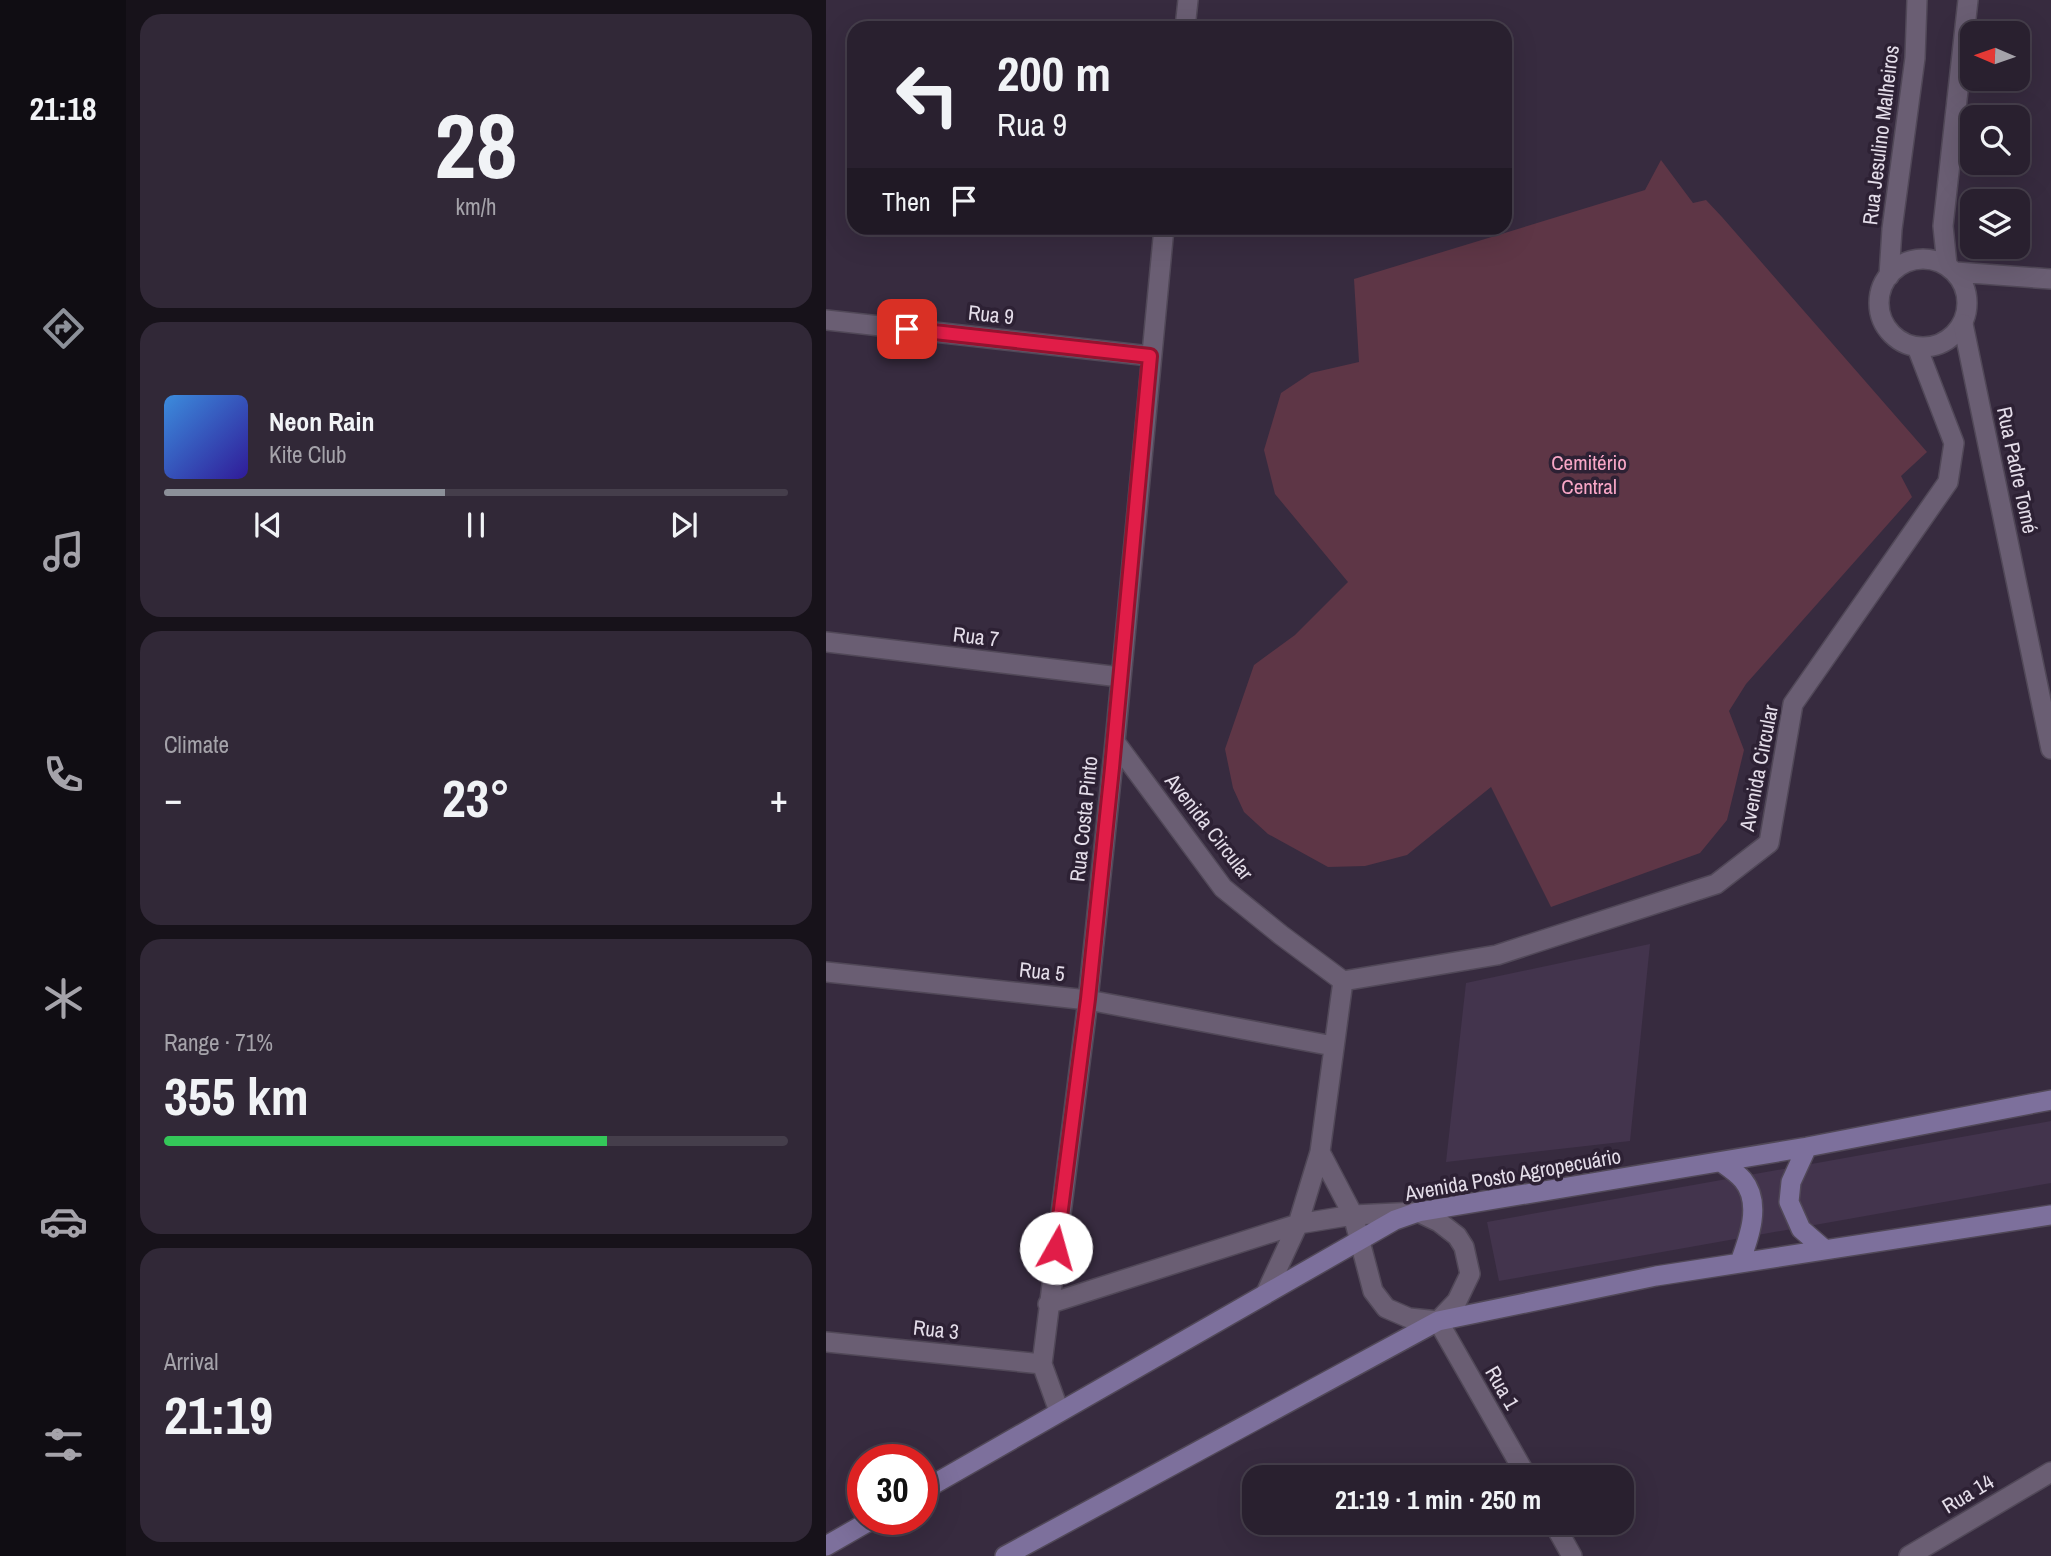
<!DOCTYPE html>
<html lang="en">
<head>
<meta charset="utf-8">
<style>
	:root { --surface:#29202f; --page:#312837; --text:#f1f3f6; --muted:#a5a3aa; --line:#453e4b; --accent:#8c9099 }
	body { margin:0; font-family:"Archivo Narrow",sans-serif; background:var(--page); color:var(--text); height:100vh; display:flex; flex-direction:column; font-size:26px; white-space:nowrap }
	* { box-sizing:border-box; margin:0 }
	p { font-size:23px; color:var(--muted) }
	.icon { flex:none; width:38px; height:38px; fill:none; stroke:currentColor; stroke-width:2; stroke-linecap:round; stroke-linejoin:round }
	.map { position:relative; flex:1; overflow:hidden }
	.drawer { display:flex; flex-direction:column; gap:14px; padding:14px; background:#17121a; width:700px }
	.drawer>* { flex:none }
	.hud { position:absolute; left:21px; top:21px; width:665px; height:214px; border-radius:21px; box-shadow:0 7px 28px #0002,0 0 0 2px var(--line); background:#29202f; color:var(--text); overflow:hidden }
	.needle { width:46px; rotate:272deg }
	.controls { position:absolute; left:1134px; top:21px; display:grid; gap:14px }
	.controls a { display:grid; place-items:center; width:70px; height:70px; border-radius:14px; background:var(--surface); box-shadow:0 7px 28px #0002,0 0 0 2px var(--line); font-size:35px }
	.speed { position:absolute; left:21px; top:1444px; display:flex; gap:14px; font-size:35px; font-weight:700; text-align:center }
	.speed>* { display:grid; place-content:center; width:91px; height:91px; border-radius:50%; background:var(--surface); box-shadow:0 7px 28px #0002,0 0 0 2px var(--line); line-height:1 }
	.speed .limit { border:10px solid #d22; background:#fff; color:#111 }
	.pin { position:absolute; display:grid; place-items:center; width:60px; height:60px; color:#fff; margin:-30px; border-radius:14px; box-shadow:0 4px 10px #0006 }
	.me { position:absolute; width:77px; margin:-38px; rotate:7deg; stroke-linejoin:round; filter:drop-shadow(0 0 5px #0008) }
	.turn { display:flex; align-items:center; gap:24px; height:147px; padding:0 35px; font-size:32px }
	.turn .icon { width:91px; height:91px; stroke-width:2.5 }
	.turn b { display:block; font-size:49px; line-height:60px }
	.then { display:flex; align-items:center; height:66px; padding:0 35px; background:#0003; gap:14px; font-size:26px }
	.big { font-size:52px; font-weight:700; line-height:1.1 }
	.drawer .card { flex:1; display:flex; flex-direction:column; justify-content:center; gap:10px; min-width:0; padding:0 24px; border-radius:21px; background:var(--page) }
	.drawer .dial { align-items:center; gap:0 }
	.dial b { font-size:91px; line-height:1 }
	.song { display:flex; align-items:center; gap:21px }
	.cover { width:84px; height:84px; border-radius:10px; background:linear-gradient(135deg,hsl(210 70% 55%),hsl(250 70% 35%)) }
	.played { height:7px; border-radius:4px; background:linear-gradient(90deg,var(--accent) 45%,var(--line) 45%) }
	.keys { display:flex; justify-content:space-around; direction:ltr }
	.heat { display:flex; justify-content:space-between; align-items:center; font-size:38px; direction:ltr }
	.charge { height:10px; border-radius:5px; background:linear-gradient(90deg,#34c759 71%,var(--line) 0) }
	.trip { position:absolute; left:416px; top:1465px; width:392px; height:70px; border-radius:21px; background:var(--surface); box-shadow:0 7px 28px #0002,0 0 0 2px var(--line); font-weight:700; line-height:70px; text-align:center }
	main { display:flex; flex:1; min-height:0 }
	.dock { display:flex; flex-direction:column; width:126px; justify-content:space-around; align-items:center; background:#100d13; color:var(--muted) }
	.dock .icon { width:49px; height:49px }
	.dock .current { color:var(--accent) }
	.dock b { font-size:32px; color:var(--text) }
	.map>svg:first-child { display:block }
</style>
</head>
<body>
<main>
<nav class="dock">
<b>21:18</b>
<svg class="icon current" aria-label="directions" viewBox="0 0 24 24"><path d="M12 3l9 9-9 9-9-9zM9 14v-3h6M13 9l2 2-2 2"/></svg>
<svg class="icon" aria-label="music" viewBox="0 0 24 24"><path d="M9 18V5l10-2v13"/><circle cx="6" cy="18" r="3"/><circle cx="16" cy="16" r="3"/></svg>
<svg class="icon" aria-label="phone" viewBox="0 0 24 24"><path d="M5 4h4l2 5-3 2q2 4 5 5l2-3 5 2v4C11 20 4 13 5 4z"/></svg>
<svg class="icon" aria-label="climate" viewBox="0 0 24 24"><path d="M12 3v18M4 7l16 10M4 17L20 7"/></svg>
<svg class="icon" aria-label="car" viewBox="0 0 24 24"><path d="M5 17H2v-5l4-1 3-4h7l3 4 3 1v5h-3M9 17h6M6 11h13"/><circle cx="7" cy="17" r="2"/><circle cx="17" cy="17" r="2"/></svg>
<svg class="icon" aria-label="filters" viewBox="0 0 24 24"><path d="M4 7h16M4 17h16"/><circle cx="9" cy="7" r="2"/><circle cx="15" cy="17" r="2"/></svg>
</nav>
<section class="drawer">
<div class="card dial"><b>28</b><p>km/h</p></div>
<div class="card">
<div class="song"><i class="cover"></i><div><b>Neon Rain</b><p>Kite Club</p></div></div>
<div class="played"></div>
<div class="keys"><svg class="icon" aria-label="previous" viewBox="0 0 24 24"><path d="M18 5L8 12l10 7zM5 5v14"/></svg><svg class="icon" aria-label="pause" viewBox="0 0 24 24"><path d="M8 5v14M16 5v14"/></svg><svg class="icon" aria-label="next" viewBox="0 0 24 24"><path d="M6 5l10 7-10 7zM19 5v14"/></svg></div>
</div>
<div class="card"><p>Climate</p>
<div class="heat"><a>−</a><b class="big">23°</b><a>+</a></div>
</div>
<div class="card"><p>Range · 71%</p><b class="big">355 km</b><div class="charge"></div></div>
<div class="card"><p>Arrival</p><b class="big">21:19</b></div>
</section>
<div class="map">
<svg width="1225" height="1556" viewBox="0 0 1225 1556">
	<rect width="100%" height="100%" fill="#372b3f"/>
	<!-- built -->
	<path fill="#43344d" d="M824 944 804 1141 620 1162 640 983Z
		M1225 1121V1183L673 1281 661 1222Z"/>
	<!-- green -->
	<path fill="#5e3646" d="M835 160 867 203 880 200 896 217 1101 452 1075 476 1086 497 920 684 903 711 918 750 901 820 874 853 725 907 665 787 581 855 539 866 502 867 442 834 418 812 407 788 399 749 428 665 469 635 522 582 449 494 438 450 455 393 485 373 533 362 528 279 819 190Z"/>
	<g fill="none" stroke-linecap="round" stroke-linejoin="round">
		<!-- minor casing -->
		<g stroke="#514858" stroke-width="22">
			<path id="minor" d="M359 28 362 0
				M1053 303a44 44 0 1 1 88 0a44 44 0 1 1-88 0Z
				M1121 265 1117 226 1142 0
				M1130 272 1225 279
				M1063 276 1066 229 1089 58 1091 0
				M0 320 324 356
				M0 642 294 677
				M289 742 397 888 455 935 517 981 671 955 890 884 943 843 967 704 1122 482 1128 443 1091 347
				M0 972 262 1000 507 1046
				M494 1152 527 1215 547 1291 560 1308 583 1318 612 1321
				M440 1293 472 1224 494 1152 517 981
				M222 1304 472 1224 527 1215 592 1212 613 1222 631 1236 638 1247 644 1274 631 1301 612 1321
				M612 1321 701 1477
				M0 1342 216 1364
				M233 1411 216 1364 262 1000 289 742 338 228
				M727 1522 746 1556
				M1083 1556 1225 1472"/>
		</g>
		<!-- tertiary casing -->
		<g stroke="#514858" stroke-width="22">
			<path id="tertiary" d="M1137 324 1225 749"/>
		</g>
		<!-- secondary casing -->
		<g stroke="#514858" stroke-width="22">
			<path id="secondary" d="M981 1147 965 1182 963 1202 975 1229 998 1249
				M895 1162C902 1167 911 1173 917 1180 936 1203 923 1238 914 1262
				M96 1491 569 1220 592 1212 981 1147 1225 1100
				M0 1546 47 1519
				M179 1556 612 1321 830 1276 1225 1215"/>
		</g>
		<!-- minor -->
		<use href="#minor" stroke="#6a5e73" stroke-width="19"/>
		<!-- tertiary -->
		<use href="#tertiary" stroke="#6a5e73" stroke-width="19"/>
		<!-- secondary -->
		<use href="#secondary" stroke="#7d709c" stroke-width="19"/>
	</g>
	<g fill="none" stroke-linecap="round" stroke-linejoin="round">
		<!-- route casing -->
		<g stroke="#92132f" stroke-width="18">
			<path id="route" d="M81 329 324 356 286 768 262 999 230 1248"/>
		</g>
		<!-- route -->
		<use href="#route" stroke="#e11d48" stroke-width="12"/>
	</g>
	<g text-anchor="middle" stroke-width="7" stroke-linejoin="round" paint-order="stroke">
		<!-- street labels -->
		<g font-size="21" fill="#e4dde9" stroke="#2d2134">
			<text transform="translate(1055 135) rotate(-83)" y="7">Rua Jesulino Malheiros</text>
			<text transform="translate(165 315) rotate(6)" y="7">Rua 9</text>
			<text transform="translate(1191 470) rotate(78)" y="7">Rua Padre Tomé</text>
			<text transform="translate(150 637) rotate(7)" y="7">Rua 7</text>
			<text transform="translate(933 768) rotate(-79)" y="7">Avenida Circular</text>
			<text transform="translate(258 819) rotate(-84)" y="7">Rua Costa Pinto</text>
			<text transform="translate(383 827) rotate(52)" y="7">Avenida Circular</text>
			<text transform="translate(216 972) rotate(6)" y="7">Rua 5</text>
			<text transform="translate(687 1175) rotate(-10)" y="7">Avenida Posto Agropecuário</text>
			<text transform="translate(110 1330) rotate(6)" y="7">Rua 3</text>
			<text transform="translate(676 1388) rotate(60)" y="7">Rua 1</text>
			<text transform="translate(1142 1494) rotate(-31)" y="7">Rua 14</text>
		</g>
		<!-- park labels -->
		<g font-size="21" fill="#f9a7c7" stroke="#2d2134">
			<text x="763" y="470">Cemitério<tspan x="763" dy="24">Central</tspan></text>
		</g>
	</g>
</svg>
<div class="controls">
<a><svg class="needle" viewBox="-14 -14 28 28"><path d="M0-13l5 13h-10z" fill="#e53935"/><path d="M0 13l5-13h-10z" fill="#a5a3aa"/></svg></a>
<a><svg class="icon" aria-label="search" viewBox="0 0 24 24"><circle cx="10" cy="10" r="6"/><path d="M15 15l6 6"/></svg></a>
<a><svg class="icon" aria-label="layers" viewBox="0 0 24 24"><path d="M12 4l9 5-9 5-9-5zM3 14l9 5 9-5"/></svg></a>
</div>
<div class="speed"><div class="limit">30</div></div>
<div class="pin" style="left:81px;top:329px;background:#d93025"><svg class="icon" aria-label="arrive" viewBox="0 0 24 24"><path d="M6 21V4h12l-3 4 3 4H6"/></svg></div>
<svg class="me" style="left:230px;top:1248px" viewBox="-20 -20 40 40"><circle r="19" fill="#fff"/><path d="M0-13L10 11 0 6-10 11z" fill="#e11d48"/></svg>
<div class="trip">21:19 · 1 min · 250 m</div>
<div class="hud">
<div class="turn"><svg class="icon" aria-label="left" viewBox="0 0 24 24"><path d="M17 20v-9H6M10 6l-5 5 5 5"/></svg><div><b>200 m</b>Rua 9</div></div>
<div class="then">Then<svg class="icon" aria-label="arrive" viewBox="0 0 24 24"><path d="M6 21V4h12l-3 4 3 4H6"/></svg></div>
</div>
</div>
</main>
</body>
</html>
